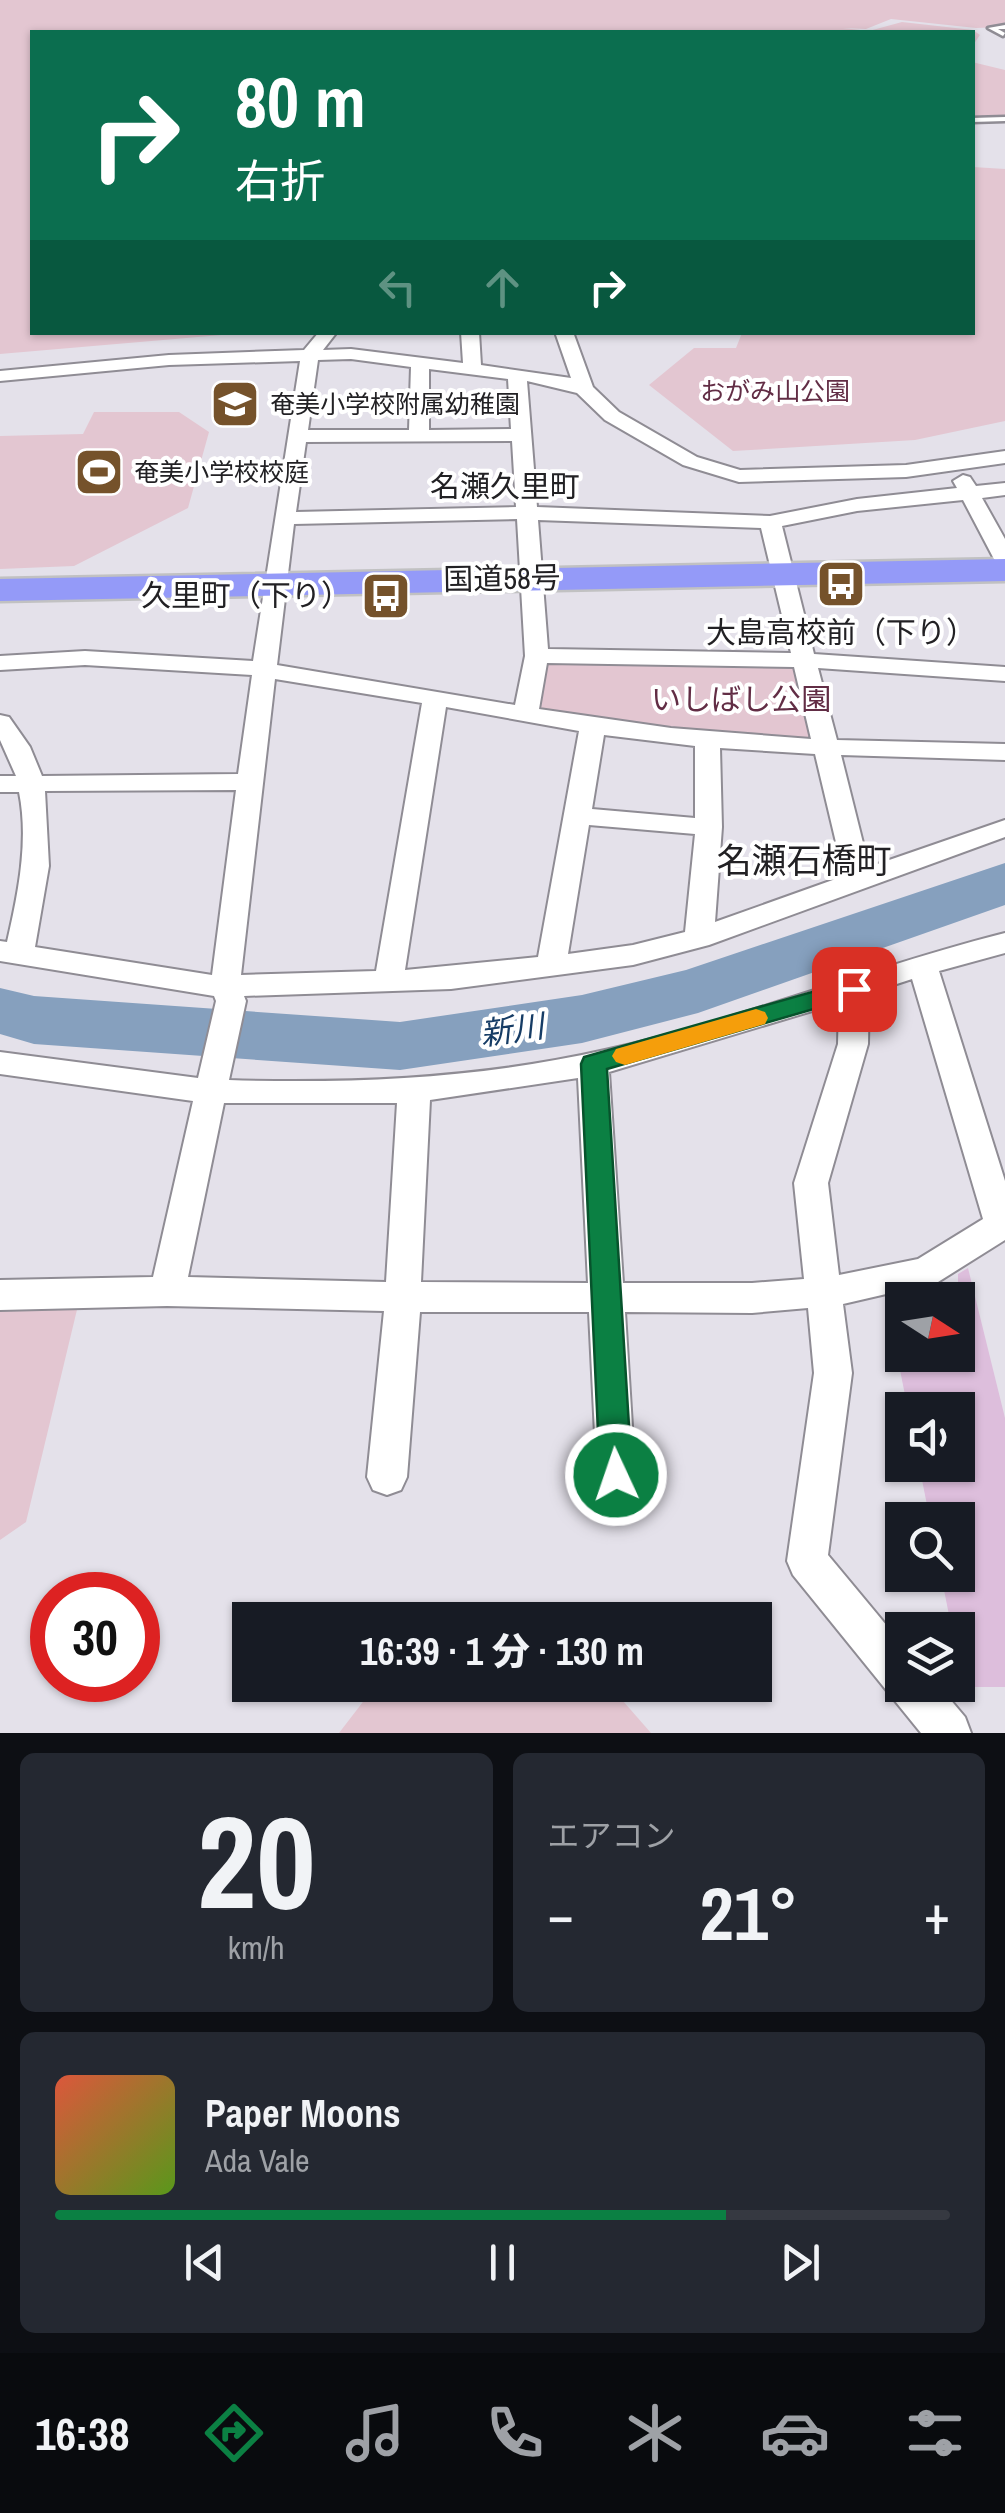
<!DOCTYPE html>
<html lang="ja">
<head>
<meta charset="utf-8">
<style>
	:root { --surface:#171b24; --page:#242831; --text:#f1f3f6; --muted:#9ea1a6; --line:#363941; --accent:#0b8043 }
	body { margin:0; font-family:"Archivo Narrow","Noto Sans JP",sans-serif; background:var(--page); color:var(--text); height:100vh; display:flex; flex-direction:column; font-size:38px; white-space:nowrap }
	* { box-sizing:border-box; margin:0 }
	p { font-size:32px; color:var(--muted) }
	.icon { flex:none; width:55px; height:55px; fill:none; stroke:currentColor; stroke-width:2; stroke-linecap:round; stroke-linejoin:round }
	.map { position:relative; height:1733px; overflow:hidden }
	.details { display:flex; flex-direction:column; gap:20px; padding:20px; background:#0d0f14; flex:1 }
	.details>* { flex:none }
	.banner { position:absolute; left:30px; top:30px; width:945px; height:305px; border-radius:0px; box-shadow:0 2px 8px #0004; background:#0b6e4f; color:#fff; overflow:hidden }
	.needle { width:65px; rotate:102deg }
	.tools { position:absolute; left:885px; top:1282px; display:grid; gap:20px }
	.tools a { display:grid; place-items:center; width:90px; height:90px; border-radius:0px; background:var(--surface); box-shadow:0 2px 8px #0004; font-size:50px }
	.speed { position:absolute; left:30px; top:1572px; display:flex; gap:20px; font-size:50px; font-weight:700; text-align:center }
	.speed>* { display:grid; place-content:center; width:130px; height:130px; border-radius:50%; background:var(--surface); box-shadow:0 2px 8px #0004; line-height:1 }
	.speed .limit { border:15px solid #d22; background:#fff; color:#111 }
	.pin { position:absolute; display:grid; place-items:center; width:85px; height:85px; color:#fff; margin:-42px; border-radius:20px; box-shadow:0 5px 15px #0006 }
	.me { position:absolute; width:110px; margin:-55px; rotate:357deg; stroke-linejoin:round; filter:drop-shadow(0 0 8px #0008) }
	.turn { display:flex; align-items:center; gap:35px; height:210px; padding:0 40px; font-size:45px }
	.turn .icon { width:130px; height:130px; stroke-width:2.5 }
	.turn b { display:block; font-size:70px; line-height:85px }
	.lanes { display:flex; align-items:center; height:95px; padding:0 40px; background:#0003; justify-content:center; gap:50px; direction:ltr }
	.lanes .off { opacity:.35 }
	.big { font-size:75px; font-weight:800; line-height:1.1 }
	.details .widget { flex:1; display:flex; flex-direction:column; justify-content:center; gap:15px; min-width:0; padding:0 35px; border-radius:15px; background:var(--page) }
	.details .dial { align-items:center; gap:0 }
	.dial b { font-size:130px; line-height:1 }
	.song { display:flex; align-items:center; gap:30px }
	.cover { width:120px; height:120px; border-radius:15px; background:linear-gradient(135deg,hsl(10 70% 55%),hsl(90 70% 35%)) }
	.played { height:10px; border-radius:5px; background:linear-gradient(90deg,var(--accent) 75%,var(--line) 75%) }
	.keys { display:flex; justify-content:space-around; direction:ltr }
	.heat { display:flex; justify-content:space-between; align-items:center; font-size:55px; direction:ltr }
	.details .tiles { flex:1; display:grid; gap:20px; grid-template-columns:1fr 1fr }
	.widget:last-child { grid-column:span 2 }
	.trip { position:absolute; left:232px; top:1602px; width:540px; height:100px; border-radius:0px; background:var(--surface); box-shadow:0 2px 8px #0004; font-weight:800; line-height:100px; text-align:center }
	.dock { display:flex; height:160px; justify-content:space-around; align-items:center; background:#090b0e; color:var(--muted) }
	.dock .icon { width:70px; height:70px }
	.dock .current { color:var(--accent) }
	.dock b { font-size:45px; color:var(--text) }
	.map>svg:first-child { display:block }
</style>
</head>
<body>
<div class="map">
<svg width="1005" height="1733" viewBox="0 0 1005 1733">
	<rect width="100%" height="100%" fill="#e4e1ea"/>
	<!-- green -->
	<path fill="#e3c6d1" d="M0 0H1005V27L976 28 891 19 866 29 843 28 869 31 902 22 973 30 980 35 973 45 972 32H32V332L233 334 0 354Z
		M972 62 1005 70V117L973 120Z
		M973 167 1005 169V421L915 440 733 451 649 385 694 348H736L742 333 972 332Z
		M94 412H179L209 432 188 508 74 566 0 569V436L83 434Z
		M544 659 797 663 817 744 535 714Z
		M81 1293 26 1522 0 1540V1295Z
		M490 1685H609L651 1733H339L369 1694Z"/>
	<g fill="none" stroke-linecap="round" stroke-linejoin="round">
		<!-- river -->
		<path fill="#86a0be" fill-rule="evenodd" d="M1005 863V905L698 1013 582 1043 400 1070 34 1044 0 1034V988L34 996 400 1022 582 995 686 970Z"/>
	</g>
	<!-- building -->
	<path fill="#ddbedc" d="M968 1268 1005 1418V1687H963L958 1630H952L941 1575H958V1520H930L919 1465H958V1410H908L897 1355H958V1274Z"/>
	<g fill="none" stroke-linecap="round" stroke-linejoin="round">
		<!-- service casing -->
		<g stroke="#8f8c94" stroke-width="5">
			<path id="service" d="M1005 25V29H998L1005 33 1003 36 988 28Z
				M1005 117V121L972 122V118Z"/>
		</g>
		<!-- minor casing -->
		<g stroke="#8f8c94" stroke-width="4">
			<path id="minor" d="M319 332H337L323 350 351 349 463 363 461 332H479L481 365 571 378 555 332H573L593 387 619 412 697 457 740 470 906 465 1005 451V463L906 477 739 482 683 465 605 420 577 393 527 381 537 507 770 516 857 499 957 488 953 481 963 475 970 477 976 486 1005 483V495L982 498 1005 539V566L994 559 963 500 857 511 782 526 814 654 1005 667V681L818 668 837 740 1005 744V760L841 755 869 867 1005 820V837L709 945 633 965 451 989 244 996 246 1001 229 1080C356 1084 482 1078 605 1050 741 1020 870 967 1005 933V953L939 971 1005 1181V1240L938 1282 843 1304 852 1373 828 1555 902 1644V1685H938L965 1717 971 1733H921L793 1575 787 1561 814 1373 808 1308 752 1313 625 1312 635 1475 630 1488 616 1493 602 1488 597 1475 589 1312H420L407 1477 401 1490 387 1495 373 1490 367 1477 384 1311 167 1306 0 1310V1280L153 1277 193 1101 0 1074V1052L198 1078 216 1001 214 996 0 961V941L7 942C18 894 29 841 19 792H0V776H16L0 740V715L9 717 30 747 42 776 238 774 252 675 85 665 0 670V656L85 651 253 661 300 361 169 365 0 381V371L169 355 304 350ZM351 359 411 367 409 430H308L318 360ZM429 369 508 379 511 429 429 430ZM512 441 516 507 296 512 306 442ZM517 519 525 656 515 705 277 665 294 524ZM538 520 761 528 791 653 548 649ZM547 663 794 667 811 739 671 728 539 709ZM275 679 422 703 376 971 241 975ZM446 707 579 731 538 957 405 970ZM604 735 695 746V818L592 809ZM720 748 815 754 844 876 715 922 722 827ZM236 790 212 975 35 947 49 866 45 791ZM589 825 695 834 685 932 633 945 568 954ZM912 979 983 1219 918 1259 839 1275 828 1183 868 1044 869 993ZM839 1003 838 1044 794 1183 804 1279 752 1283H623L609 1072ZM578 1078 588 1283 421 1282 430 1100ZM224 1103H397L386 1282 188 1277Z"/>
		</g>
		<!-- trunk casing -->
		<g stroke="#c1c1c2" stroke-width="5">
			<path id="trunk" d="M1005 559V581L0 601V579Z"/>
		</g>
		<!-- service -->
		<use href="#service" fill="#fff" fill-rule="evenodd"/>
		<!-- minor -->
		<use href="#minor" fill="#fff" fill-rule="evenodd"/>
		<!-- trunk -->
		<use href="#trunk" fill="#949af8" fill-rule="evenodd"/>
	</g>
	<!-- route -->
	<path fill="#0b8043" stroke="#07532c" stroke-width="2.5" d="M854 980 866 989 862 995 607 1069 632 1475 628 1486 616 1490 605 1486 600 1475 581 1064 584 1057Z"/>
	<!-- slow -->
	<path fill="#f59e0b" d="M756 1009 765 1012 768 1018 765 1024 625 1065 616 1062 612 1056 616 1049Z"/>
	<!-- icons -->
	<defs>
		<g id="school-square" transform="scale(2.5)"><rect x="-9" y="-9" width="18" height="18" rx="4" fill="#75522b" stroke="#fff"/><path d="M0-5L7-2L0 1L-7-2ZM-4 1L0 2.5L4 1V4Q0 6-4 4Z" fill="#fff"/></g>
		<g id="stadium-square" transform="scale(2.5)"><rect x="-9" y="-9" width="18" height="18" rx="4" fill="#75522b" stroke="#fff"/><path d="M0-5a6.5 5 0 1 0 0 10a6.5 5 0 1 0 0-10ZM-3.5-1.8h7v3.6h-7Z" fill="#fff"/></g>
		<g id="bus-square" transform="scale(2.5)"><rect x="-9" y="-9" width="18" height="18" rx="4" fill="#75522b" stroke="#fff"/><path d="M-5-6H5V4H4V6H2V4H-2V6H-4V4H-5ZM-3.5-4V0h7V-4ZM-3.5 1.2v1.5H-2V1.2ZM2 1.2v1.5H3.5V1.2Z" fill="#fff"/></g>
	</defs>
	<g fill-rule="evenodd">
		<use href="#school-square" x="235" y="404"/>
		<use href="#stadium-square" x="99" y="472"/>
		<use href="#bus-square" x="841" y="584"/>
		<use href="#bus-square" x="386" y="596"/>
	</g>
	<g text-anchor="middle" stroke-width="8" stroke-linejoin="round" paint-order="stroke">
		<!-- far-park labels -->
		<g font-size="25" fill="#622d45" stroke="#fff">
			<text x="775" y="400">おがみ山公園</text>
		</g>
		<!-- far-poi labels -->
		<g font-size="25" fill="#222124" stroke="#fff" text-anchor="start">
			<text x="270" y="413">奄美小学校附属幼稚園</text>
			<text x="134" y="481">奄美小学校校庭</text>
		</g>
		<!-- far-quarter labels -->
		<g font-size="30" fill="#222124" stroke="#fff">
			<text x="505" y="497">名瀬久里町</text>
		</g>
		<!-- street labels -->
		<g font-size="30" fill="#222124" stroke="#fff">
			<text transform="translate(502 579) rotate(-1)" y="10">国道58号</text>
		</g>
		<!-- poi labels -->
		<g font-size="30" fill="#222124" stroke="#fff" text-anchor="end">
			<text x="351" y="606">久里町（下り）</text>
			<text x="841" y="643" text-anchor="middle">大島高校前（下り）</text>
		</g>
		<!-- park labels -->
		<g font-size="30" fill="#622d45" stroke="#fff">
			<text x="741" y="710">いしばし公園</text>
		</g>
		<!-- water labels -->
		<g font-size="32" font-style="italic" fill="#163c65" stroke="#fff">
			<text transform="translate(512 1030) rotate(-8)" y="11">新川</text>
		</g>
		<!-- quarter labels -->
		<g font-size="35" fill="#222124" stroke="#fff">
			<text x="804" y="873">名瀬石橋町</text>
		</g>
	</g>
</svg>
<div class="tools">
<a><svg class="needle" viewBox="-14 -14 28 28"><path d="M0-13l5 13h-10z" fill="#e53935"/><path d="M0 13l5-13h-10z" fill="#9ea1a6"/></svg></a>
<a><svg class="icon" aria-label="sound" viewBox="0 0 24 24"><path d="M4 9h4l5-4v14l-5-4H4zM17 9q2 3 0 6"/></svg></a>
<a><svg class="icon" aria-label="search" viewBox="0 0 24 24"><circle cx="10" cy="10" r="6"/><path d="M15 15l6 6"/></svg></a>
<a><svg class="icon" aria-label="layers" viewBox="0 0 24 24"><path d="M12 4l9 5-9 5-9-5zM3 14l9 5 9-5"/></svg></a>
</div>
<div class="speed"><div class="limit">30</div></div>
<div class="pin" style="left:854px;top:989px;background:#d93025"><svg class="icon" aria-label="arrive" viewBox="0 0 24 24"><path d="M6 21V4h12l-3 4 3 4H6"/></svg></div>
<svg class="me" style="left:616px;top:1475px" viewBox="-20 -20 40 40"><circle r="17" fill="#0b8043" stroke="#fff" stroke-width="3"/><path d="M0-11L8 9 0 5-8 9z" fill="#fff"/></svg>
<div class="trip">16:39 · 1 分 · 130 m</div>
<div class="banner">
<div class="turn"><svg class="icon" aria-label="right" viewBox="0 0 24 24"><path d="M7 20v-9h11M14 6l5 5-5 5"/></svg><div><b>80 m</b>右折</div></div>
<div class="lanes"><svg class="icon off" aria-label="left" viewBox="0 0 24 24"><path d="M17 20v-9H6M10 6l-5 5 5 5"/></svg><svg class="icon off" aria-label="ahead" viewBox="0 0 24 24"><path d="M12 20V5M6 11l6-6 6 6"/></svg><svg class="icon" aria-label="right" viewBox="0 0 24 24"><path d="M7 20v-9h11M14 6l5 5-5 5"/></svg></div>
</div>
</div>
<section class="details">
<div class="tiles">
<div class="widget dial"><b>20</b><p>km/h</p></div>
<div class="widget"><p>エアコン</p>
<div class="heat"><a>−</a><b class="big">21°</b><a>+</a></div>
</div>
<div class="widget">
<div class="song"><i class="cover"></i><div><b>Paper Moons</b><p>Ada Vale</p></div></div>
<div class="played"></div>
<div class="keys"><svg class="icon" aria-label="previous" viewBox="0 0 24 24"><path d="M18 5L8 12l10 7zM5 5v14"/></svg><svg class="icon" aria-label="pause" viewBox="0 0 24 24"><path d="M8 5v14M16 5v14"/></svg><svg class="icon" aria-label="next" viewBox="0 0 24 24"><path d="M6 5l10 7-10 7zM19 5v14"/></svg></div>
</div>
</div>
</section>
<nav class="dock">
<b>16:38</b>
<svg class="icon current" aria-label="directions" viewBox="0 0 24 24"><path d="M12 3l9 9-9 9-9-9zM9 14v-3h6M13 9l2 2-2 2"/></svg>
<svg class="icon" aria-label="music" viewBox="0 0 24 24"><path d="M9 18V5l10-2v13"/><circle cx="6" cy="18" r="3"/><circle cx="16" cy="16" r="3"/></svg>
<svg class="icon" aria-label="phone" viewBox="0 0 24 24"><path d="M5 4h4l2 5-3 2q2 4 5 5l2-3 5 2v4C11 20 4 13 5 4z"/></svg>
<svg class="icon" aria-label="climate" viewBox="0 0 24 24"><path d="M12 3v18M4 7l16 10M4 17L20 7"/></svg>
<svg class="icon" aria-label="car" viewBox="0 0 24 24"><path d="M5 17H2v-5l4-1 3-4h7l3 4 3 1v5h-3M9 17h6M6 11h13"/><circle cx="7" cy="17" r="2"/><circle cx="17" cy="17" r="2"/></svg>
<svg class="icon" aria-label="filters" viewBox="0 0 24 24"><path d="M4 7h16M4 17h16"/><circle cx="9" cy="7" r="2"/><circle cx="15" cy="17" r="2"/></svg>
</nav>
</body>
</html>
